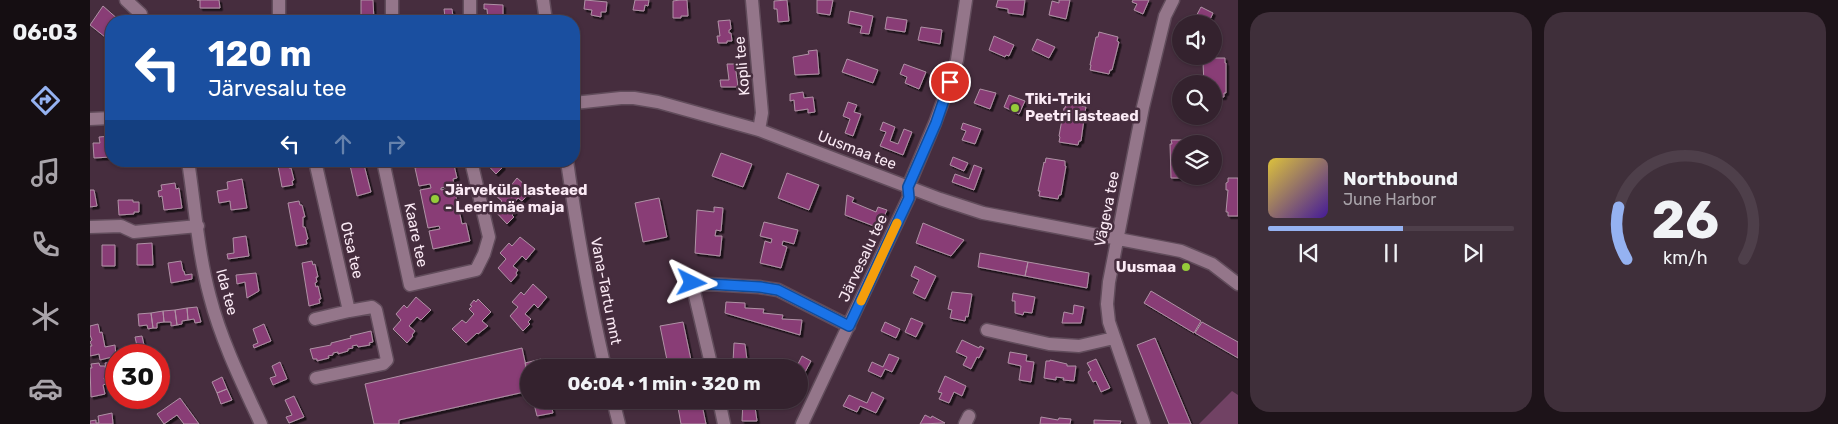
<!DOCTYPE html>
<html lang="en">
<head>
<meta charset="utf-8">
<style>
	:root { --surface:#34222e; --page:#3f2f3a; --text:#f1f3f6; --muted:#a9a4aa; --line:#4e3f4a; --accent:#95b2f1 }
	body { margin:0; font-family:Rubik,sans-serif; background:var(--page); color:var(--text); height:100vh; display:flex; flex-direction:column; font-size:19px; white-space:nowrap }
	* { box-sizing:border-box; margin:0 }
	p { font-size:16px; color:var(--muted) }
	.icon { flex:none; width:28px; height:28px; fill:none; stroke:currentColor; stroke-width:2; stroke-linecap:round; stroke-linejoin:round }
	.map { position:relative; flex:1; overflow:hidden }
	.drawer { display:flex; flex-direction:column; gap:12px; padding:12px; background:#1d1319; width:600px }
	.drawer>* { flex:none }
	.top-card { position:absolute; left:15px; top:15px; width:475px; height:152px; border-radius:20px; box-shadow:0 1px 4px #0004,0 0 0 1px var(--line); background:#1a4fa0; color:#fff; overflow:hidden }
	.controls { position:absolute; left:1082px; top:15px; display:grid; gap:10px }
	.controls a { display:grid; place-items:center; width:50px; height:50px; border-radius:50%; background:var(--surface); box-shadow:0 1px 4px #0004,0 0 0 1px var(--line); font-size:25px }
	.speed { position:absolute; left:15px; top:344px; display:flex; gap:10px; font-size:25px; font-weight:700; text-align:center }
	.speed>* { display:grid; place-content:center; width:65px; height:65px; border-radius:50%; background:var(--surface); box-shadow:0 1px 4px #0004,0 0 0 1px var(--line); line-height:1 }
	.speed .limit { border:8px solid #d22; background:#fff; color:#111 }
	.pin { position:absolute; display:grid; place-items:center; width:42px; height:42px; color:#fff; margin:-21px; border:2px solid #fff; border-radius:50%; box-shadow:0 1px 5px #0007 }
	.me { position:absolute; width:55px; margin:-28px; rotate:93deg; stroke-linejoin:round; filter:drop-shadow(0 0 4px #0008) }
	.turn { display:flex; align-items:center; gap:18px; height:105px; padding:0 20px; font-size:22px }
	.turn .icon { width:65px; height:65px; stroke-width:2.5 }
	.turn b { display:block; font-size:35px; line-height:42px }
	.lanes { display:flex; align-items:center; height:48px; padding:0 20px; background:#0003; justify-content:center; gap:25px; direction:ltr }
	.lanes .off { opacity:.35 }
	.drawer .tile { flex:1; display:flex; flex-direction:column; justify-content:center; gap:8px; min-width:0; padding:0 18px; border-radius:20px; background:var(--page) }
	.drawer .dial { align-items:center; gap:0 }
	.dial svg { height:130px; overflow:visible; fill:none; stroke:var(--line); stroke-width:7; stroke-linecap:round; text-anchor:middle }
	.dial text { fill:var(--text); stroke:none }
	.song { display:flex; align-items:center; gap:15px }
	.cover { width:60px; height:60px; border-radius:8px; background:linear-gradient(135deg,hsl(50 70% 55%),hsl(260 70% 35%)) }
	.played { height:5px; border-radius:2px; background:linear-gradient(90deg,var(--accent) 55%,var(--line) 55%) }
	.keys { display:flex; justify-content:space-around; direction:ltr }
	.drawer .tiles { flex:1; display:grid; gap:12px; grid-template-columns:repeat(2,1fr) }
	.trip { position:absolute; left:430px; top:359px; width:288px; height:50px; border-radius:25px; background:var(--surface); box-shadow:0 1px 4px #0004,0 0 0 1px var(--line); font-weight:700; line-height:50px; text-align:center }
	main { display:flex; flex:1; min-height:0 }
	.tabs { display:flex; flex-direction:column; width:90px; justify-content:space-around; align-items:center; background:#150e12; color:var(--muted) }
	.tabs .icon { width:35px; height:35px }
	.tabs .selected { color:var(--accent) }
	.tabs b { font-size:22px; color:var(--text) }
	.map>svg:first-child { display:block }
</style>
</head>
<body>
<main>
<nav class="tabs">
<b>06:03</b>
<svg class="icon selected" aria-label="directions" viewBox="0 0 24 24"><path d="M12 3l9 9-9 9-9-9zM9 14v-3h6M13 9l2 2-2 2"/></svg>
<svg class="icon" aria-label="music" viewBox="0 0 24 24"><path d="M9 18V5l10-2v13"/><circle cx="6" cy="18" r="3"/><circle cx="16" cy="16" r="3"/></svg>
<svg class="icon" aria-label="phone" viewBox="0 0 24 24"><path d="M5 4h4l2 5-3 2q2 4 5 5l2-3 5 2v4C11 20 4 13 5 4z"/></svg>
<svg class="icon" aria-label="climate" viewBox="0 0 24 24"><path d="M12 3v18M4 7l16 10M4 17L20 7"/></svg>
<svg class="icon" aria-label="car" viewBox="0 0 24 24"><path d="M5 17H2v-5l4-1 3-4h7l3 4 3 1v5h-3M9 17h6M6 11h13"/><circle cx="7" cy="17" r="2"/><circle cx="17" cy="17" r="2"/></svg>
</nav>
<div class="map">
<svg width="1148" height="424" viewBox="0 0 1148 424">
	<defs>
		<filter id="shadow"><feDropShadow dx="2.5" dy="2.5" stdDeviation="0" flood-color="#0009"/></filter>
	</defs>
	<rect width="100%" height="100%" fill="#462d3e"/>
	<!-- green -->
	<path fill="#714264" d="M1142 391 1148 395V424H1109Z"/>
	<!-- building -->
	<path fill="#893e76" stroke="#af91a5" filter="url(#shadow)" d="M107 0H129L130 8H110V0Z
		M271 0H283L284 21H271Z
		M495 0 517 2 516 12H511V17L501 15 502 10 494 9Z
		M545 0H559L558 6 555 5 554 11 543 10Z
		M590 0H597L598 16H591V18H583V1Z
		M697 0 699 21 688 22 687 9H684V1Z
		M727 0H743L740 15 727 13Z
		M908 0H935L933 15 918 13V9L906 7Z
		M969 0H980L976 19 959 15 962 1 969 3Z
		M1043 0H1059L1053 14 1044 10 1047 4 1042 2Z
		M394 4 413 5V20H398L397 9H394Z
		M13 6 30 21H21V28L15 37 0 25Z
		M1111 7 1123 13 1118 24H1102Z
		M354 9H362L363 17H355Z
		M760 11 783 16 779 34 770 33 772 26 758 23Z
		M797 17 817 20 815 32 795 29Z
		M640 20 641 29 639 30V33H641L642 41H637V43H628L627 36H630L628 21Z
		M831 27 852 30 850 44 828 40Z
		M1009 32 1028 37 1027 41 1029 42 1022 70H1020L1019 74 1000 70 1001 65H1000L1006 37H1008Z
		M904 36 924 45 919 56 916 55 915 57 899 50Z
		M947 39 965 47 959 58 942 50Z
		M727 50 729 74 705 75 703 57 719 54 718 51Z
		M1115 58H1135V63H1136V93H1134V97H1124V84H1114L1113 63H1115Z
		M757 59 788 70 783 83 752 72Z
		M637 64H645L648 87H631L630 80H639Z
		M814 64 836 72 829 89 815 83 817 77 810 74Z
		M890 89 906 93 900 109 884 103Z
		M713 92 714 98 723 97 725 112 718 113V109L705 111 704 100 700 101V94Z
		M919 95 935 101 929 114 914 107Z
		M758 102 767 105 764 112 771 114 763 136 755 133 760 119 753 116Z
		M976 103 996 107 995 112H996L995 119H994L991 141H989L988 145 969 142 970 137 969 136 974 108H975Z
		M793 122 805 127 800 141 808 144 814 129 822 132 813 155 790 146 796 132 790 130Z
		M873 123 891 129 885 144 872 140 876 131 871 129Z
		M21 136V157L4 158 3 143H10L9 137Z
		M1081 140H1101V144H1091V176H1101V178H1081L1080 144H1082Z
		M631 153 662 164 653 187 622 176Z
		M863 157 878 163 874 171 860 165Z
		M956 158 975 161V166H976L971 195H969L968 199 949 196 950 191H948L954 162 955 163Z
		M189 161H200V164H198L199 168H201L204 180 202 181 203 185 192 187 188 166 189 165Z
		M259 161H273L281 192 267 196Z
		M363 161 367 178 363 179 364 185 351 188V190L364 187 372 224 376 223 380 241 343 249 339 231 350 229 349 226 338 228 330 190 341 188 340 184 329 186 325 168 353 161Z
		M394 161H413L414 162 412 166 413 167 406 174Z
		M884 165 892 168 884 190 862 182 865 174 879 179Z
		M697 173 729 185 719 210 688 198Z
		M427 178 442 191 432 201 428 198 420 208 425 212 422 215 424 217 417 224 404 210 412 201 406 196 415 186 418 189Z
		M1138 178H1148V216H1138V212H1136L1138 190H1136V183L1138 182Z
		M152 179 157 208 141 210 140 201 129 203 127 191 138 189 137 182Z
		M85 183 86 189 89 188 92 208 74 210 72 196 69 197 68 191 72 190 71 185Z
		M0 190H4L7 206 0 207Z
		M757 195 764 198 762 202 786 212 788 207 797 210 789 228 755 215Z
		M569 198 577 237 553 242 545 203Z
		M28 200H43V202H49V212H44V214L29 215Z
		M209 201 210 205H212L215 217H213V227H215L218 239 216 240 217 244 206 246 198 203Z
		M624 207 633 208 631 231 626 230 625 236H632L630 256 605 253 607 210 624 212Z
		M674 222 708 230 704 244 693 241 692 245 697 247 691 268 670 263 675 241 681 243 682 239 670 236Z
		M833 223 874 240 861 256 826 243Z
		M156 236 159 256 138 259 137 254 144 253 143 238Z
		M430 237 445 249 436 260 432 256 423 266 428 270 426 273 427 275 421 282 408 268 416 259 410 253 419 243 422 246Z
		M62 243 63 265H47V244Z
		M12 245H25V266H12Z
		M890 253 938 262 935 276 888 267Z
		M91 261 93 271H94L95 275 102 274V279L81 283 78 263Z
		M222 261 223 265 225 264 228 277H226L227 282 225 283 226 287 228 286 231 299H229L230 303 219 306 212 263Z
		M938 262 999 273 997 288 935 276Z
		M825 266 846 276 835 299 823 293 829 280 821 276Z
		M166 273 169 291 157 298 155 282 147 284 146 275Z
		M443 284 457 297 448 308 444 304 435 314 441 319 438 322 440 324 433 331 420 316 428 307 422 302 431 292 434 295Z
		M1061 291 1111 321 1104 333 1054 303Z
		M862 292 882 294 878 317 876 316 875 321 860 318 862 310 858 309Z
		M923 293 945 297 942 313 934 312 933 315 925 313V301H922Z
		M326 297 341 310 331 320 327 317 319 326 325 331 322 335 323 336 317 343 303 329 311 320 306 314 314 305 317 308Z
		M388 299 401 312 392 321 398 326 388 334 387 333 376 343 362 329 372 320 376 323 384 314 379 309 382 306 380 305 384 300 386 302Z
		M636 302 655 303V308L674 309 673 313 693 315 692 319 712 320 710 335 635 313Z
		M984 305 994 307 991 323H972L974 312 983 314Z
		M107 307 111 322 105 323 104 319 98 320 97 308Z
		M97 308 98 320 92 321V324L87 325 85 310Z
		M85 310 87 325 81 326V322H74L73 311Z
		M73 311 74 322 67 323V328H63L61 313Z
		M61 313 63 328 58 329 57 325 49 326 48 314Z
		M821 318 833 323 826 337 815 332Z
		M593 322 601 360 578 365 570 326Z
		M795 322 810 329 806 338 791 331Z
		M1112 322 1148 342V358L1105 333Z
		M8 324 10 333 12 332 15 347 25 345 26 356 10 360 9 354 0 356V346H2L0 342 2 340 0 335V326Z
		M174 324 181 341 164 348 163 345 168 343 163 329Z
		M281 331 283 342 279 343 280 345 268 347 267 345 262 346 263 348 258 349V351L248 354V352L243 353V355L238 356 239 358 227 361V359H223L220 349 241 345V343L261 338 260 336Z
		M52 336 54 345 47 346 45 337Z
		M1065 338 1101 424H1079L1047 345Z
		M872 340 889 348 890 346 894 348 889 358 887 357 881 369 873 365 877 357 866 352Z
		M644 343 655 344 658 368H647V362H643Z
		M432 348 439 380V391L309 420V424H284L275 384Z
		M920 352 937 355 936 361 944 362 941 382 929 380 931 366 918 363Z
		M799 354 809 358 802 372 795 369 791 377 778 371 782 362 793 367Z
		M712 356 721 361 714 374 712 373 709 380V368H702L703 364 707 366Z
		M451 359 453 368H439V380L435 363Z
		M1006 359 1020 388 1011 392 1006 381 1003 382 998 372 1001 370 997 363Z
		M960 360 977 364V366H986L984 381 973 380 974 378 966 377V380L954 378 956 361H960Z
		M26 362V372L17 373 15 363Z
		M190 362 197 379 183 385 180 378 186 376 182 366Z
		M9 363 10 366H15L17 377 14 378 16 384 13 385 15 394 1 397 0 368H2L1 364Z
		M855 376 876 386 872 396 864 392 859 403 849 399 852 393 848 392Z
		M132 377 137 389 127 393 122 382Z
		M137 389 142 400 131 404 127 393Z
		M782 392 794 398 786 413 770 406 767 412 753 406 759 395 777 403Z
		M204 396 214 417 199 423 196 417 202 415 195 400Z
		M90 398 109 424H94L87 415 74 424 67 414Z
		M443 400H460L463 413 447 416Z
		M595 400H611L616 424H591L587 402Z
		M649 400H664L667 421H652L653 401Z
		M22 413 23 424H0V421L6 420V423H9L8 416Z
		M835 415 841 418 842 416 855 423 830 424Z
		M951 417 968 420 969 418 981 419 980 424H950Z
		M1004 420 1031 421 1030 424H1004Z"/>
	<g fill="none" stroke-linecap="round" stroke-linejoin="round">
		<!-- minor casing -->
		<g stroke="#614c5b" stroke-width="15">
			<path id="minor" d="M36 0 51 14V21
				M189 0V21
				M302 0V21
				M380 0V21
				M453 0 456 21
				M662 0 672 113 669 130
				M484 103 531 98H544L568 102 669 130 850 199 893 213 1091 251 1122 264 1148 284
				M0 119 21 118
				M98 161C105 206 108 253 120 297 131 340 152 383 171 424
				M225 161 259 311 225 319
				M293 161 320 285 386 270 394 254 399 237 381 161
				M477 161C487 231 499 299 515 368
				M0 227 31 226 44 232 108 226
				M897 330 959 344 989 346 1024 338
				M622 368 602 283 669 287 688 290 759 326
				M226 378 293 364 297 360 286 310 282 307 259 311
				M523 400 529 424
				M629 400 634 424
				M712 424 819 197 818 187 845 123 860 82 867 60 876 0
				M875 424 879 416
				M1054 424 1019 322 1017 304 1019 282 1053 107 1075 16 1083 0"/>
		</g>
		<!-- minor -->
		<use href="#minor" stroke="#94768a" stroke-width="12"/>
	</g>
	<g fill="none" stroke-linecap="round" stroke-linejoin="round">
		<!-- route casing -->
		<g stroke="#114b97" stroke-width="12">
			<path id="route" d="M602 283 670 287 688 290 759 326 819 198 818 187 846 123 860 82"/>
		</g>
		<!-- route -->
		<use href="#route" stroke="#1a73e8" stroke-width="9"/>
		<!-- slow -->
		<path stroke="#f59e0b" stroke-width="9" d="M771 301 807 223"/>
	</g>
	<!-- markers -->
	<g fill="#95cc3a" stroke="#462d3e" stroke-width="2">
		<circle cx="925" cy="108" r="5"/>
		<circle cx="345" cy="199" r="5"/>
		<circle cx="1096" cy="267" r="5"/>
	</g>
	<g text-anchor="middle" stroke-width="5" stroke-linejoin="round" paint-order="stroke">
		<!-- street labels -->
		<g font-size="15" fill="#fbeaf5" stroke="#462d3e">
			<text transform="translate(652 66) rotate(-95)" y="5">Kopli tee</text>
			<text transform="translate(767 150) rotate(21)" y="5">Uusmaa tee</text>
			<text transform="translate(1017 209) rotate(-79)" y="5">Vägeva tee</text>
			<text transform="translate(326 235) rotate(78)" y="5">Kaare tee</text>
			<text transform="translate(262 250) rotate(77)" y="5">Otsa tee</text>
			<text transform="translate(773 258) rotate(-65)" y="5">Järvesalu tee</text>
			<text transform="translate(516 291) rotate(79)" y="5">Vana-Tartu mnt</text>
			<text transform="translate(137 292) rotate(75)" y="5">Ida tee</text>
		</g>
		<!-- poi labels -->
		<g font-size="15" font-weight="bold" fill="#fbeaf5" stroke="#462d3e" text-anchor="start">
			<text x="935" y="104">Tiki-Triki<tspan x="935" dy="17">Peetri lasteaed</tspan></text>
			<text x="355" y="195">Järveküla lasteaed<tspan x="355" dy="17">- Leerimäe maja</tspan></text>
			<text x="1086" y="272" text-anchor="end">Uusmaa</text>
		</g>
	</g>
</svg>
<div class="controls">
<a><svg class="icon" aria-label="sound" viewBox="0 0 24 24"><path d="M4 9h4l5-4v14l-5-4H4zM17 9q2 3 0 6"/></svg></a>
<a><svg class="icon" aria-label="search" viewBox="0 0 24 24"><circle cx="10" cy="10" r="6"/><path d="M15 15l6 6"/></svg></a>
<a><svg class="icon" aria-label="layers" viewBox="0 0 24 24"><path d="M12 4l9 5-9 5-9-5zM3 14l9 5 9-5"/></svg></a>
</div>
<div class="speed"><div class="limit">30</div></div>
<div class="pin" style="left:860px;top:82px;background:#d93025"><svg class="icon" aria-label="arrive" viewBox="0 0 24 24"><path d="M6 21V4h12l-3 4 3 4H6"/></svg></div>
<svg class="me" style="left:602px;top:283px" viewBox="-20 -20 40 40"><path d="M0-17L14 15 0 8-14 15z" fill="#1a73e8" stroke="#fff" stroke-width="4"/></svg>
<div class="trip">06:04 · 1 min · 320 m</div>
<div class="top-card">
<div class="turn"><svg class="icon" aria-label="left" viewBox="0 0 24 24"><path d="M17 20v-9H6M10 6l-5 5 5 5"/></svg><div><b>120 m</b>Järvesalu tee</div></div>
<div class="lanes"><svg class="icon" aria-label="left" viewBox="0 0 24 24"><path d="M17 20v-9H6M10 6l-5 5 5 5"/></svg><svg class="icon off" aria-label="ahead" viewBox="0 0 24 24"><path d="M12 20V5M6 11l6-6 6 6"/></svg><svg class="icon off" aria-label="right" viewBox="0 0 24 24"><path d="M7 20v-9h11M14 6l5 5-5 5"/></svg></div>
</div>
</div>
<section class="drawer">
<div class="tiles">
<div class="tile">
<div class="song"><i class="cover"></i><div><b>Northbound</b><p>June Harbor</p></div></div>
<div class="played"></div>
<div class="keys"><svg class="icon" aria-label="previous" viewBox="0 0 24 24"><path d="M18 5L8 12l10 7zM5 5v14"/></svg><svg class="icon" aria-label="pause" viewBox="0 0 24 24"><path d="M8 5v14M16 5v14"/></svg><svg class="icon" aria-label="next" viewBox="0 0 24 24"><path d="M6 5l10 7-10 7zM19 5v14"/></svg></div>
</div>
<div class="tile dial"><svg viewBox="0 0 100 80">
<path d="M14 69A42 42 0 1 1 86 69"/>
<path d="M14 69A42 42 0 0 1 9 37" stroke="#95b2f1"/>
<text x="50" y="56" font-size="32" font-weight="700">26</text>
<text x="50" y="72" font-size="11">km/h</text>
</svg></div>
</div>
</section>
</main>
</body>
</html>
